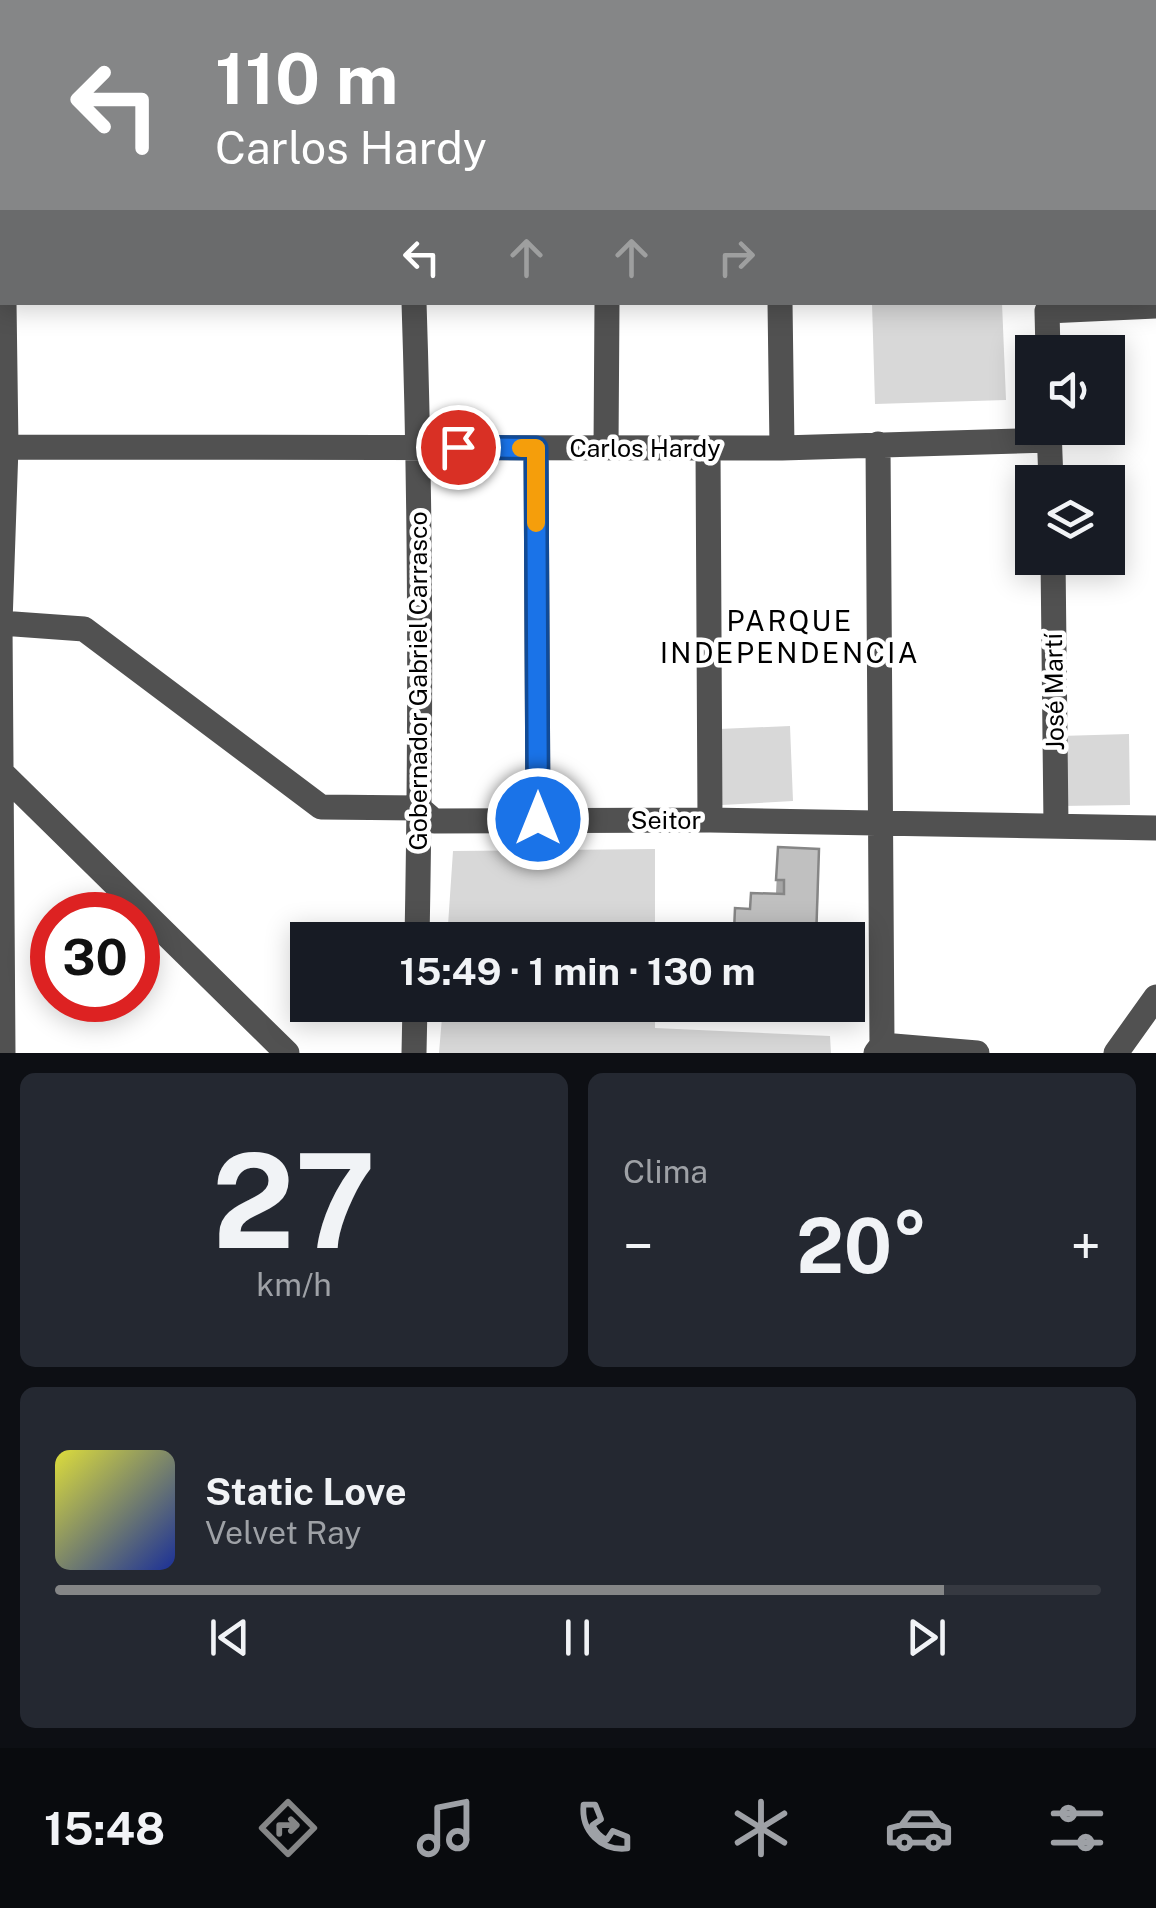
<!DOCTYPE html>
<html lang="es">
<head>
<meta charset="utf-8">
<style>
	:root { --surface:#171b24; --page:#242831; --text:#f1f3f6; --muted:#9ea1a6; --line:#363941; --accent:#858687 }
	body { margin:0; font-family:"Public Sans",sans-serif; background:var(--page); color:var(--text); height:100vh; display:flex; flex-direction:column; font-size:38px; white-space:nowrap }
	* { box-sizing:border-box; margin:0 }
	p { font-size:32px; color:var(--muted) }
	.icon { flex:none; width:55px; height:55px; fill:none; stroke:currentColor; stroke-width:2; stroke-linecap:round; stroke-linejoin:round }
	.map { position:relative; height:1053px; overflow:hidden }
	.panel { display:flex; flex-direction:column; gap:20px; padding:20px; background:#0d0f14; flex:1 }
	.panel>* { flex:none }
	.banner { position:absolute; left:0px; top:0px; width:1158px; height:305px; box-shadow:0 5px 25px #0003; background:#858687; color:#fff; overflow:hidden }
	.tools { position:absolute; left:1015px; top:335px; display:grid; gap:20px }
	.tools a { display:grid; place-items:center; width:110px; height:110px; border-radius:0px; background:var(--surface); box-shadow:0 5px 25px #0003; font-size:50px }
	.speed { position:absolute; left:30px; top:892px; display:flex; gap:20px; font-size:50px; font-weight:700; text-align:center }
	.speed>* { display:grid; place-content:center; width:130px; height:130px; border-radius:50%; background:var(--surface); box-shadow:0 5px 25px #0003; line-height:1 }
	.speed .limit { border:15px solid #d22; background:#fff; color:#111 }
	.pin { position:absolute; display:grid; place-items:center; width:85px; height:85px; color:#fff; margin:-42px; border:5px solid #fff; border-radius:50%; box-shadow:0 2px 10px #0007 }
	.me { position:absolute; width:110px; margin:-55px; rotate:0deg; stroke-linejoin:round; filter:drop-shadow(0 0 8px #0008) }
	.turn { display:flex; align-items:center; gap:35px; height:210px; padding:0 50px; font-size:45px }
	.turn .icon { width:130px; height:130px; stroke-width:2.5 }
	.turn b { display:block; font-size:70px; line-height:85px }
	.lanes { display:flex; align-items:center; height:95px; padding:0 50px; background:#0003; justify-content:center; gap:50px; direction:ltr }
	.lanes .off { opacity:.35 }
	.big { font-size:75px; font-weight:700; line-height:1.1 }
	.panel .tile { flex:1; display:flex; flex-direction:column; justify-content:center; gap:15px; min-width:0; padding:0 35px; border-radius:15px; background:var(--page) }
	.panel .dial { align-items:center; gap:0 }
	.dial b { font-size:130px; line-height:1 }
	.song { display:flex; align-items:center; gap:30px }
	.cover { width:120px; height:120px; border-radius:15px; background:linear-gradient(135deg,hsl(60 70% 55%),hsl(230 70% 35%)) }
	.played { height:10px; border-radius:5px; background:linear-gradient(90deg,var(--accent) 85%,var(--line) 85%) }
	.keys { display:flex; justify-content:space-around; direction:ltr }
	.heat { display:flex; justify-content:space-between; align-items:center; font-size:55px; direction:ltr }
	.panel .tiles { flex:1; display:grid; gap:20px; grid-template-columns:1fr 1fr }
	.tile:last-child { grid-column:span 2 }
	.trip { position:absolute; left:290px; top:922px; width:575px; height:100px; border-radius:0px; background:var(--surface); box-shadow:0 5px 25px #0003; font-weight:700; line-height:100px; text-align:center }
	.tab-bar { display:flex; height:160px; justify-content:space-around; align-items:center; background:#090b0e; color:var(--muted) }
	.tab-bar .icon { width:70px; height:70px }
	.tab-bar .active { color:var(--accent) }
	.tab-bar b { font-size:45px; color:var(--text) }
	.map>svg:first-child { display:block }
</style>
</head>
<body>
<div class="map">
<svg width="1156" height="1053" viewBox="0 0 1156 1053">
	<rect width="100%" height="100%" fill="#fff"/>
	<!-- green -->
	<path fill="#d8d8d8" d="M872 303H1002L1006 400 875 404Z
		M790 726 793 801 722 805 719 729Z
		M1129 734 1130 805 1061 806 1060 736Z
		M655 849V940H447L453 851Z
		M443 1005H655V1028L830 1036 831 1053H439Z"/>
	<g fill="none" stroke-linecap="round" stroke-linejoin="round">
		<!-- minor -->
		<path stroke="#515151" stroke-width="25" d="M411 0V2
			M1000 0V2
			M0 127 2 244
			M0 267H2
			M414 302C421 515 421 728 417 940
			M780 302 782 448
			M1155 306 1156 149
			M1048 352 1047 311 1156 306
			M1049 428 1051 482
			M0 447 782 448 1049 440
			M536 448 538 819
			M606 448 607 302
			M708 448 710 820
			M1053 558 1056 826
			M0 623 84 629 321 807 419 808 434 821 710 820 1156 828
			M3 774 287 1053
			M882 1045 977 1053
			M3 1053 0 623 6 447 4 302
			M414 1053 415 1005
			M876 1053 882 1045 878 444
			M1116 1053 1156 997"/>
	</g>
	<!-- wall -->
	<path fill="#a5a5a5" d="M778 847 819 872 817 940H734L735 908 750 909 776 894Z"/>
	<!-- building -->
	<path fill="#c0c0c0" stroke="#868686" stroke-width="2.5" d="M778 847 819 849 816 940H752V933L734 932 735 908 750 909 751 893 784 894V880H776Z"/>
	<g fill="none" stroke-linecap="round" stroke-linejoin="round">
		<!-- route casing -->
		<g stroke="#114b97" stroke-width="25">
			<path id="route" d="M458 447 536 448 538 819"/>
		</g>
		<!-- route -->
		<use href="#route" stroke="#1a73e8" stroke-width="18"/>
		<!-- slow -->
		<path stroke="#f59e0b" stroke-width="18" d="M521 448H536V523"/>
	</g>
	<g text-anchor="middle" stroke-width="9" stroke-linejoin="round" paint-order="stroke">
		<!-- street labels -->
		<g font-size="25" fill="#000" stroke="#fff">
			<text x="645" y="457">Carlos Hardy</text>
			<text transform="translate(418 681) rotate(-90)" y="9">Gobernador Gabriel Carrasco</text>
			<text transform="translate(1054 692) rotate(-91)" y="9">José Martí</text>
			<text x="666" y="829">Seitor</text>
		</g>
		<!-- neighbourhood labels -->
		<g font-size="28" letter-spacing="2.5" fill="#000" stroke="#fff">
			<text x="790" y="631">PARQUE<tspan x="790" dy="32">INDEPENDENCIA</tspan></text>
		</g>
	</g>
</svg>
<div class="tools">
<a><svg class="icon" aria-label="sound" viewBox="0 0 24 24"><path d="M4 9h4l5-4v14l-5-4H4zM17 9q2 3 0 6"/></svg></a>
<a><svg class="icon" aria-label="layers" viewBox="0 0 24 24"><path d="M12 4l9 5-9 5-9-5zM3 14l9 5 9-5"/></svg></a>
</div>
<div class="speed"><div class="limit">30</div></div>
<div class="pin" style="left:458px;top:447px;background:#d93025"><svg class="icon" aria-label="arrive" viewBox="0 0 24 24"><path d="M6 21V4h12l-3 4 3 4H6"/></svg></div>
<svg class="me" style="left:538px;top:819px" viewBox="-20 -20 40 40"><circle r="17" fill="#1a73e8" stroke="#fff" stroke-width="3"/><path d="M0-11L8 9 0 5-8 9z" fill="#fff"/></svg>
<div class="trip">15:49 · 1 min · 130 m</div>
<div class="banner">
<div class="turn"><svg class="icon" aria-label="left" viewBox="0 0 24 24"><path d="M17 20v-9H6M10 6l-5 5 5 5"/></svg><div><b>110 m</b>Carlos Hardy</div></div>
<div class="lanes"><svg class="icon" aria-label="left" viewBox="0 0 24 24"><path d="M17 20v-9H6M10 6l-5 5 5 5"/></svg><svg class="icon off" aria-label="ahead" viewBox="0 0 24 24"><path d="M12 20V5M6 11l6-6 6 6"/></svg><svg class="icon off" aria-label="ahead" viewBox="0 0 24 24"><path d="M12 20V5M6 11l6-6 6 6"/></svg><svg class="icon off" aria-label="right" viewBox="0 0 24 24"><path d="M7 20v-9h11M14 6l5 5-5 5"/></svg></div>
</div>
</div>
<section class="panel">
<div class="tiles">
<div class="tile dial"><b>27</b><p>km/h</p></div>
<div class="tile"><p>Clima</p>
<div class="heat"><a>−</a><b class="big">20°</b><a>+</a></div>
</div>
<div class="tile">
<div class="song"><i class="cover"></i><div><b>Static Love</b><p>Velvet Ray</p></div></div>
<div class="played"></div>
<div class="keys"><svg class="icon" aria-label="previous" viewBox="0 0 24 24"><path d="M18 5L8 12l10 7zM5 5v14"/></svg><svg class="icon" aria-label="pause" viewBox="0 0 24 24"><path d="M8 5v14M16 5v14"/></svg><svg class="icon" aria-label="next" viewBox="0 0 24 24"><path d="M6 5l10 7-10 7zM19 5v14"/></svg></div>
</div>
</div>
</section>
<nav class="tab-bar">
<b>15:48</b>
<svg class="icon active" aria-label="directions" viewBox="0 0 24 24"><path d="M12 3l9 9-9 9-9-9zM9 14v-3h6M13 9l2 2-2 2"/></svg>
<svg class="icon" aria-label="music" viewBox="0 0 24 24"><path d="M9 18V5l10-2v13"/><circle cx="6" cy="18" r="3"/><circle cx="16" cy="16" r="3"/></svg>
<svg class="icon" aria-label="phone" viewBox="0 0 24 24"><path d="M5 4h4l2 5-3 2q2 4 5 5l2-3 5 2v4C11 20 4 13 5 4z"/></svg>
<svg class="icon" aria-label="climate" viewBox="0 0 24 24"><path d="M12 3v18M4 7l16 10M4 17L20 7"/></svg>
<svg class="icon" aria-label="car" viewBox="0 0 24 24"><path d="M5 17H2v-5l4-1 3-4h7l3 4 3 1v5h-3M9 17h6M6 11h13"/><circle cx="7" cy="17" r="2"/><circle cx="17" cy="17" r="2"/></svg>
<svg class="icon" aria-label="filters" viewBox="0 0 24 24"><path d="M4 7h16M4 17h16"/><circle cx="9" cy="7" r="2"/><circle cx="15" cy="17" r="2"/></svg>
</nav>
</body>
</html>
